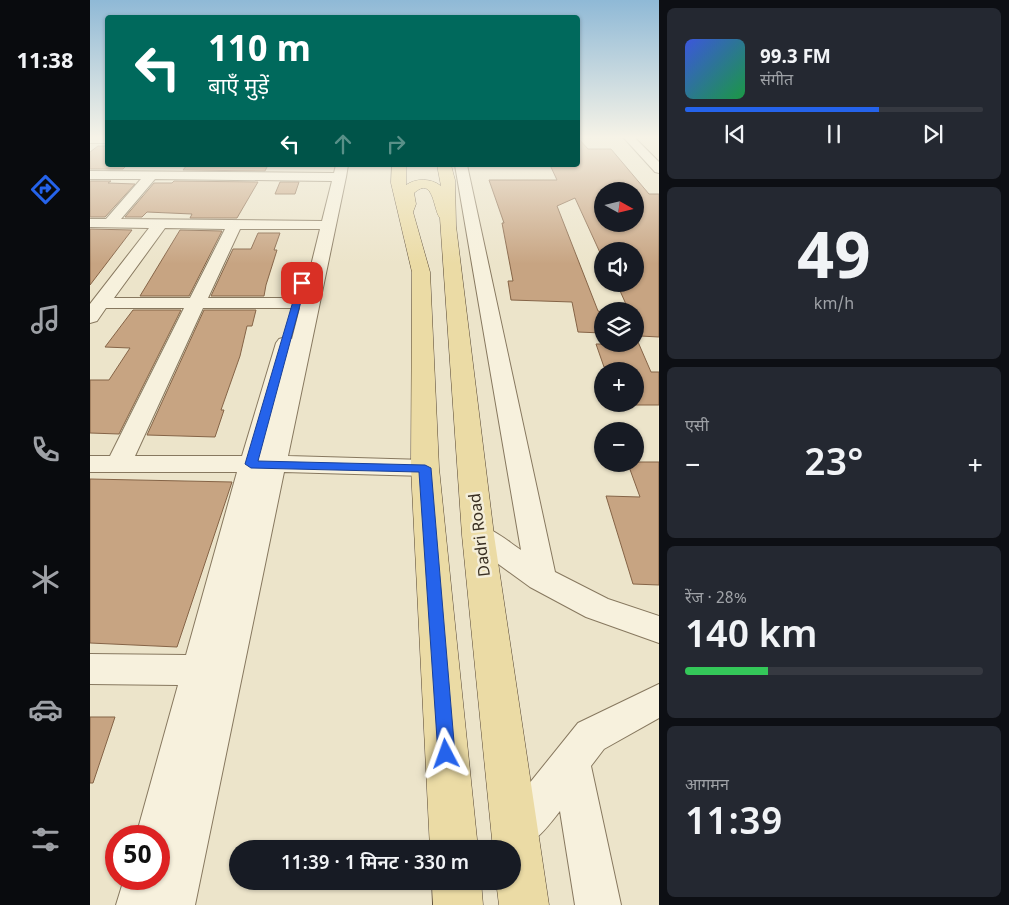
<!DOCTYPE html>
<html lang="hi">
<head>
<meta charset="utf-8">
<style>
	:root { --surface:#171b24; --page:#242831; --text:#f1f3f6; --muted:#9ea1a6; --line:#363941; --accent:#2563eb }
	body { margin:0; font-family:Georgia,"Noto Sans Devanagari",serif; background:var(--page); color:var(--text); height:100vh; display:flex; flex-direction:column; font-size:19px; white-space:nowrap }
	* { box-sizing:border-box; margin:0 }
	p { font-size:16px; color:var(--muted) }
	.icon { flex:none; width:28px; height:28px; fill:none; stroke:currentColor; stroke-width:2; stroke-linecap:round; stroke-linejoin:round }
	.map { position:relative; flex:1; overflow:hidden }
	.details { display:flex; flex-direction:column; gap:8px; padding:8px; background:#0d0f14; width:350px }
	.details>* { flex:none }
	.banner { position:absolute; left:15px; top:15px; width:475px; height:152px; border-radius:5px; box-shadow:0 1px 4px #0004; background:#00695c; color:#fff; overflow:hidden }
	.needle { width:32px; rotate:98deg }
	.buttons { position:absolute; left:504px; top:182px; display:grid; gap:10px }
	.buttons a { display:grid; place-items:center; width:50px; height:50px; border-radius:50%; background:var(--surface); box-shadow:0 1px 4px #0004; font-size:25px }
	.speed { position:absolute; left:15px; top:825px; display:flex; gap:10px; font-size:25px; font-weight:700; text-align:center }
	.speed>* { display:grid; place-content:center; width:65px; height:65px; border-radius:50%; background:var(--surface); box-shadow:0 1px 4px #0004; line-height:1 }
	.speed .limit { border:8px solid #d22; background:#fff; color:#111 }
	.pin { position:absolute; display:grid; place-items:center; width:42px; height:42px; color:#fff; margin:-21px; border-radius:10px; box-shadow:0 2px 8px #0006 }
	.me { position:absolute; width:55px; margin:-28px; rotate:356deg; stroke-linejoin:round; filter:drop-shadow(0 0 4px #0008) }
	.turn { display:flex; align-items:center; gap:18px; height:105px; padding:0 20px; font-size:22px }
	.turn .icon { width:65px; height:65px; stroke-width:2.5 }
	.turn b { display:block; font-size:35px; line-height:42px }
	.lanes { display:flex; align-items:center; height:48px; padding:0 20px; background:#0003; justify-content:center; gap:25px; direction:ltr }
	.lanes .off { opacity:.35 }
	.big { font-size:38px; font-weight:600; line-height:1.1 }
	.details .widget { flex:1; display:flex; flex-direction:column; justify-content:center; gap:8px; min-width:0; padding:0 18px; border-radius:8px; background:var(--page) }
	.details .dial { align-items:center; gap:0 }
	.dial b { font-size:65px; line-height:1 }
	.song { display:flex; align-items:center; gap:15px }
	.cover { width:60px; height:60px; border-radius:8px; background:linear-gradient(135deg,hsl(230 70% 55%),hsl(140 70% 35%)) }
	.played { height:5px; border-radius:2px; background:linear-gradient(90deg,var(--accent) 65%,var(--line) 65%) }
	.keys { display:flex; justify-content:space-around; direction:ltr }
	.heat { display:flex; justify-content:space-between; align-items:center; font-size:28px; direction:ltr }
	.charge { height:8px; border-radius:4px; background:linear-gradient(90deg,#34c759 28%,var(--line) 0) }
	.trip { position:absolute; left:139px; top:840px; width:292px; height:50px; border-radius:25px; background:var(--surface); box-shadow:0 1px 4px #0004; font-weight:600; line-height:50px; text-align:center }
	main { display:flex; flex:1; min-height:0 }
	.tab-bar { display:flex; flex-direction:column; width:90px; justify-content:space-around; align-items:center; background:#090b0e; color:var(--muted) }
	.tab-bar .icon { width:35px; height:35px }
	.tab-bar .selected { color:var(--accent) }
	.tab-bar b { font-size:22px; color:var(--text) }
	.map>svg:first-child { display:block }
</style>
</head>
<body>
<main>
<nav class="tab-bar">
<b>11:38</b>
<svg class="icon selected" aria-label="directions" viewBox="0 0 24 24"><path d="M12 3l9 9-9 9-9-9zM9 14v-3h6M13 9l2 2-2 2"/></svg>
<svg class="icon" aria-label="music" viewBox="0 0 24 24"><path d="M9 18V5l10-2v13"/><circle cx="6" cy="18" r="3"/><circle cx="16" cy="16" r="3"/></svg>
<svg class="icon" aria-label="phone" viewBox="0 0 24 24"><path d="M5 4h4l2 5-3 2q2 4 5 5l2-3 5 2v4C11 20 4 13 5 4z"/></svg>
<svg class="icon" aria-label="climate" viewBox="0 0 24 24"><path d="M12 3v18M4 7l16 10M4 17L20 7"/></svg>
<svg class="icon" aria-label="car" viewBox="0 0 24 24"><path d="M5 17H2v-5l4-1 3-4h7l3 4 3 1v5h-3M9 17h6M6 11h13"/><circle cx="7" cy="17" r="2"/><circle cx="17" cy="17" r="2"/></svg>
<svg class="icon" aria-label="filters" viewBox="0 0 24 24"><path d="M4 7h16M4 17h16"/><circle cx="9" cy="7" r="2"/><circle cx="15" cy="17" r="2"/></svg>
</nav>
<div class="map">
<svg width="569" height="905" viewBox="0 0 569 905">
	<rect width="100%" height="100%" fill="#ece4ca"/>
	<!-- building -->
	<path fill="#c7a482" stroke="#856447" fill-rule="evenodd" d="M488 138 498 149H521L559 194H569V337L550 336 545 325V311H539L527 284H545V251H514L512 249V257L485 198 467 206 508 311 512 312V333L488 332 482 302 421 300 418 281H423L412 223H414L399 180H467L460 165H488ZM512 191H545V224H512Z
		M8 146H18V165H37L33 169H0V152Z
		M97 165H178L175 171 93 170Z
		M0 181H21L18 183 45 184 15 217H0Z
		M84 181 168 182 147 218H100L102 214 57 212 52 217H35L64 183H82Z
		M190 182H209L205 194H185Z
		M0 229 42 230 0 285Z
		M90 230 132 231 99 296H50Z
		M168 233H190L184 250H187L176 285 174 296H121L143 249H161Z
		M43 310H91L29 434 0 433V380H19L40 348 15 347Z
		M114 310H166L162 326H157L150 356 131 410H134L125 437 57 435Z
		M545 335 561 372H569V405H545V369L514 367 506 344H545Z
		M545 462H569V585L543 584 516 496 550 497 538 464H545Z
		M0 479 142 482 87 647 0 643Z
		M0 717H25L3 783H0Z"/>
	<g fill="none" stroke-linecap="round" stroke-linejoin="round">
		<!-- minor casing -->
		<g stroke="#87785f" stroke-width="2">
			<path id="minor" d="M0 138H18V143H0Z
				M534 138H545L569 162V173L565 172Z
				M246 165H258L256 177 198 456 335 460 344 462 348 468 344 474 335 476 194 472 105 905H26L34 879H69V862L72 855 69 857V836H46L88 685 0 684V654L96 655 147 472H0V456H20L94 308H16L7 321 0 323V304L59 228 0 227V219H16L51 179H0V171L244 173ZM65 179 242 181 232 221 31 219ZM75 228 135 229 100 298H24ZM150 229H230L213 298H118ZM113 308H210L202 339 196 337 189 339 186 343 152 456H45Z
				M365 165H377L465 572 518 599 569 616V643L496 617 440 587 378 542 374 535 378 528C398 522 414 539 431 550Z
				M569 684V718L514 749 501 766 531 905H485L470 811C456 829 447 841 426 850L411 844 405 829 411 814 430 795 488 723Z"/>
		</g>
		<!-- major casing -->
		<g stroke="#564633" stroke-width="1">
			<path id="major" d="M302 165H316V185C326 178 341 178 351 186L347 165H361L365 180 366 226 404 535 459 905H409L406 881H422V849H403L372 535 350 218C343 210 344 175 324 193L326 204 323 212 340 272 349 468 388 849H340L321 468 322 272 301 183Z
				M342 881H391L393 905H343Z"/>
		</g>
		<!-- minor -->
		<use href="#minor" fill="#f7f1dd" fill-rule="evenodd"/>
		<!-- major -->
		<use href="#major" fill="#ebdba5" fill-rule="evenodd"/>
	</g>
	<!-- sky -->
	<linearGradient id="sky" x2="0" y2="1"><stop stop-color="#8fb9d6"/><stop offset="0.52" stop-color="#f6f3e7"/><stop offset="1" stop-color="#f6f3e7" stop-opacity="0"/></linearGradient>
	<rect width="569" height="264" fill="url(#sky)"/>
	<!-- route -->
	<path fill="#2563eb" stroke="#184099" d="M209 281 216 283 168 461 335 465 341 468 365 754 363 760 356 762 350 760 348 754 329 472 161 468 155 464Z"/>
	<g text-anchor="middle" stroke-width="5" stroke-linejoin="round" paint-order="stroke">
		<!-- street labels -->
		<g font-size="16" fill="#392f22" stroke="#f4eed9">
			<text transform="translate(389 535) rotate(-97)" y="6">Dadri Road</text>
		</g>
	</g>
</svg>
<div class="buttons">
<a><svg class="needle" viewBox="-14 -14 28 28"><path d="M0-13l5 13h-10z" fill="#e53935"/><path d="M0 13l5-13h-10z" fill="#9ea1a6"/></svg></a>
<a><svg class="icon" aria-label="sound" viewBox="0 0 24 24"><path d="M4 9h4l5-4v14l-5-4H4zM17 9q2 3 0 6"/></svg></a>
<a><svg class="icon" aria-label="layers" viewBox="0 0 24 24"><path d="M12 4l9 5-9 5-9-5zM3 14l9 5 9-5"/></svg></a>
<a>+</a>
<a>−</a>
</div>
<div class="speed"><div class="limit">50</div></div>
<div class="pin" style="left:212px;top:283px;background:#d93025"><svg class="icon" aria-label="arrive" viewBox="0 0 24 24"><path d="M6 21V4h12l-3 4 3 4H6"/></svg></div>
<svg class="me" style="left:356px;top:754px" viewBox="-20 -20 40 40"><path d="M0-17L14 15 0 8-14 15z" fill="#2563eb" stroke="#fff" stroke-width="4"/></svg>
<div class="trip">11:39 · 1 मिनट · 330 m</div>
<div class="banner">
<div class="turn"><svg class="icon" aria-label="left" viewBox="0 0 24 24"><path d="M17 20v-9H6M10 6l-5 5 5 5"/></svg><div><b>110 m</b>बाएँ मुड़ें</div></div>
<div class="lanes"><svg class="icon" aria-label="left" viewBox="0 0 24 24"><path d="M17 20v-9H6M10 6l-5 5 5 5"/></svg><svg class="icon off" aria-label="ahead" viewBox="0 0 24 24"><path d="M12 20V5M6 11l6-6 6 6"/></svg><svg class="icon off" aria-label="right" viewBox="0 0 24 24"><path d="M7 20v-9h11M14 6l5 5-5 5"/></svg></div>
</div>
</div>
<section class="details">
<div class="widget">
<div class="song"><i class="cover"></i><div><b>99.3 FM</b><p>संगीत</p></div></div>
<div class="played"></div>
<div class="keys"><svg class="icon" aria-label="previous" viewBox="0 0 24 24"><path d="M18 5L8 12l10 7zM5 5v14"/></svg><svg class="icon" aria-label="pause" viewBox="0 0 24 24"><path d="M8 5v14M16 5v14"/></svg><svg class="icon" aria-label="next" viewBox="0 0 24 24"><path d="M6 5l10 7-10 7zM19 5v14"/></svg></div>
</div>
<div class="widget dial"><b>49</b><p>km/h</p></div>
<div class="widget"><p>एसी</p>
<div class="heat"><a>−</a><b class="big">23°</b><a>+</a></div>
</div>
<div class="widget"><p>रेंज · 28%</p><b class="big">140 km</b><div class="charge"></div></div>
<div class="widget"><p>आगमन</p><b class="big">11:39</b></div>
</section>
</main>
</body>
</html>
